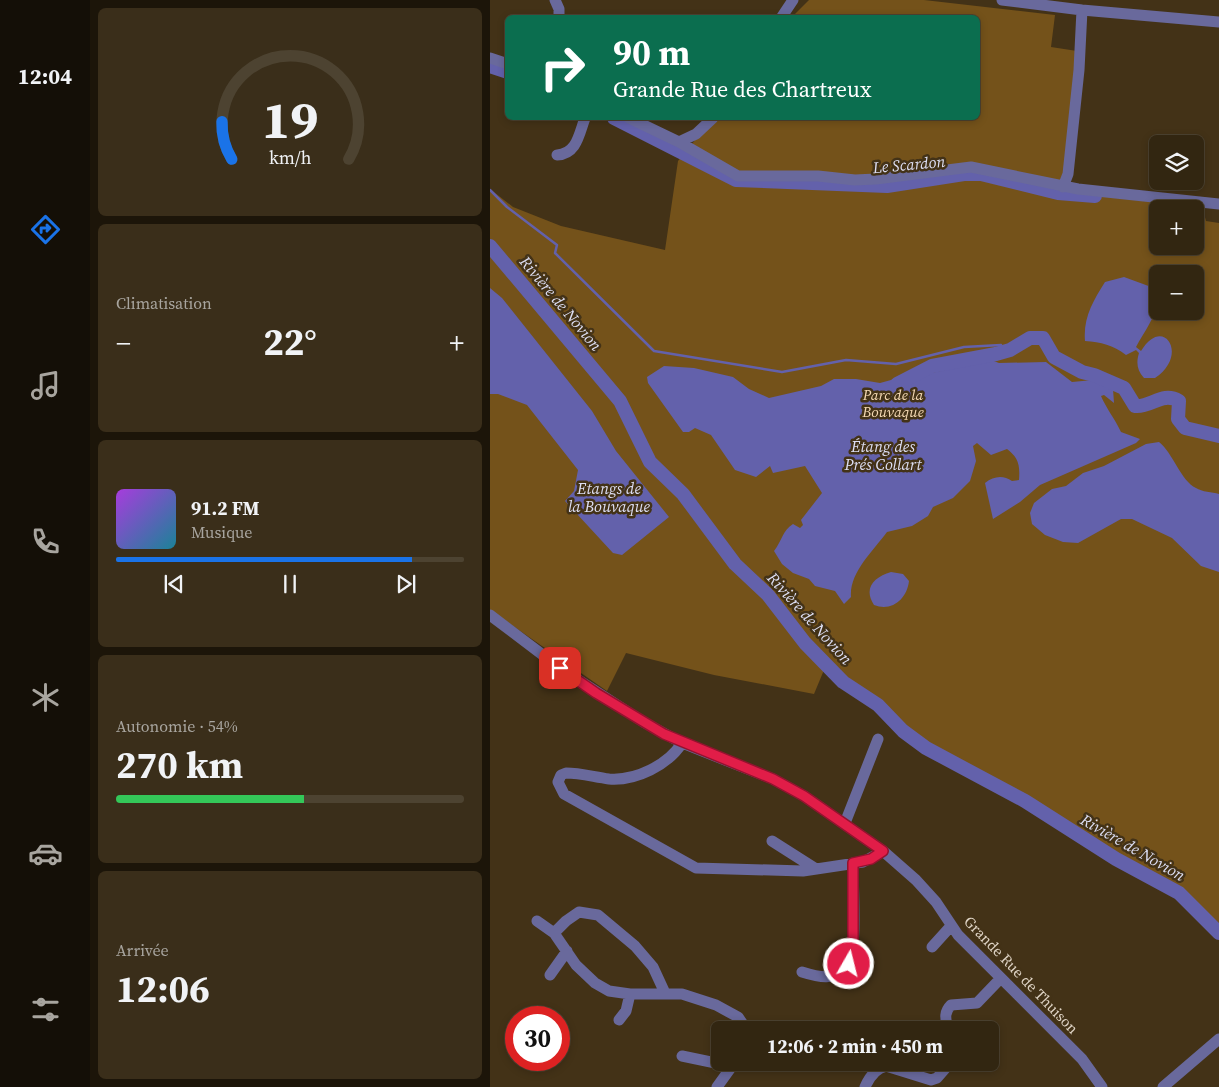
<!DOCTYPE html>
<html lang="fr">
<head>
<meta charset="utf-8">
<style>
	:root { --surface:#322611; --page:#3a2e1a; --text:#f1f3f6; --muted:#a8a59f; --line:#4d4331; --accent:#1a73e8 }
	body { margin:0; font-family:"Source Serif 4",serif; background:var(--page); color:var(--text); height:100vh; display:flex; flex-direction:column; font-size:19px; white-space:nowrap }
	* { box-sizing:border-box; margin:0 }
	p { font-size:16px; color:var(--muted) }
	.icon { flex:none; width:28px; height:28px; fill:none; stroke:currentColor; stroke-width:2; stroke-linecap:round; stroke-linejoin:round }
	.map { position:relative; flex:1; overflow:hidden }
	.drawer { display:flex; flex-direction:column; gap:8px; padding:8px; background:#1c1509; width:400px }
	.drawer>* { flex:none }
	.banner { position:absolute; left:15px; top:15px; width:475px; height:105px; border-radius:8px; box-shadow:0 2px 8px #0003,0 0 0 1px var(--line); background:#0b6e4f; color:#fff; overflow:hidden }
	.tools { position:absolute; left:659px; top:135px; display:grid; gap:10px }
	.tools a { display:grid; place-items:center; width:55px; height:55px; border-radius:8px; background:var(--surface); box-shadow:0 2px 8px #0003,0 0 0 1px var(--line); font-size:25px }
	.speed { position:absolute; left:15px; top:1006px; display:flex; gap:10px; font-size:25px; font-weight:700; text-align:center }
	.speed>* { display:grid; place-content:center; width:65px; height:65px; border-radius:50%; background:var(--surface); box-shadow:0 2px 8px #0003,0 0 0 1px var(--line); line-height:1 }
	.speed .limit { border:8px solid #d22; background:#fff; color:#111 }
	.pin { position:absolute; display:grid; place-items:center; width:42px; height:42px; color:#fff; margin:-21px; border-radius:10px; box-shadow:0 2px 8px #0006 }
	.me { position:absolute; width:55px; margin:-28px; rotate:8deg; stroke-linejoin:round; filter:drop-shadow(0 0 4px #0008) }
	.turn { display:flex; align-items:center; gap:18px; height:105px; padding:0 25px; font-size:22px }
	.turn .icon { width:65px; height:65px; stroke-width:2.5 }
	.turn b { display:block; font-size:35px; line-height:42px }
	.big { font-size:38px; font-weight:700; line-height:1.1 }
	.drawer .card { flex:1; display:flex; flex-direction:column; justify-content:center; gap:8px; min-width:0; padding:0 18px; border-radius:8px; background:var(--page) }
	.drawer .dial { align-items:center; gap:0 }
	.dial svg { height:130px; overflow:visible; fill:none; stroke:var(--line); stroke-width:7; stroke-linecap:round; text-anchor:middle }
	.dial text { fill:var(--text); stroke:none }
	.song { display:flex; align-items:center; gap:15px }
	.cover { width:60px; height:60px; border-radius:8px; background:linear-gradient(135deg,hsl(280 70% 55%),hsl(190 70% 35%)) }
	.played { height:5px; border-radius:2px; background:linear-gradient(90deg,var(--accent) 85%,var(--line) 85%) }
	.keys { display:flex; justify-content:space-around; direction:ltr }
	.heat { display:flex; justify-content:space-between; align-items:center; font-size:28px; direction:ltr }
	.charge { height:8px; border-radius:4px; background:linear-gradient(90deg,#34c759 54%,var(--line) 0) }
	.trip { position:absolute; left:221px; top:1021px; width:288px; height:50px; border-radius:8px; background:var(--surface); box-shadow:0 2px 8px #0003,0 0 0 1px var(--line); font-weight:700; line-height:50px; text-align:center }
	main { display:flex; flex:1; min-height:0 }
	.dock { display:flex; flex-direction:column; width:90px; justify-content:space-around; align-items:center; background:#140f07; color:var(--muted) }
	.dock .icon { width:35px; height:35px }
	.dock .active { color:var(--accent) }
	.dock b { font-size:22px; color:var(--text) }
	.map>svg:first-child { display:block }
</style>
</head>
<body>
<main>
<nav class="dock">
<b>12:04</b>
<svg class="icon active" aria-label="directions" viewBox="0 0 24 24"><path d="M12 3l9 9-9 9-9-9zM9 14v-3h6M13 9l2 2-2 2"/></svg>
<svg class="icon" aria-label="music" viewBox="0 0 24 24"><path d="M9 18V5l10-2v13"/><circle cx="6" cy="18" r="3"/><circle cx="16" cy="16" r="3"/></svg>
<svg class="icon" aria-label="phone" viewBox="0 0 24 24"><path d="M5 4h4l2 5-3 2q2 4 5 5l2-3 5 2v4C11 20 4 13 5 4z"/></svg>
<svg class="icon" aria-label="climate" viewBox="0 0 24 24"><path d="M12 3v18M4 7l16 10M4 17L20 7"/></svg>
<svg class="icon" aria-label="car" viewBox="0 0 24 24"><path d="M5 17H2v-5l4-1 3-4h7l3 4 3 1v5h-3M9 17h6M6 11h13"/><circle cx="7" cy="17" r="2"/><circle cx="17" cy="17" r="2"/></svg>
<svg class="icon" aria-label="filters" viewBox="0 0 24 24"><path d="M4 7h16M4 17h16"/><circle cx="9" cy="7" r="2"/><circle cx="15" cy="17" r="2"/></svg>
</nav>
<section class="drawer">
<div class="card dial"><svg viewBox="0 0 100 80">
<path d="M14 69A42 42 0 1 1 86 69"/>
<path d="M14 69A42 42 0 0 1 8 46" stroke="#1a73e8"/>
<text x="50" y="56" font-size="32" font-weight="700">19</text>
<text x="50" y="72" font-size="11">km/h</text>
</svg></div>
<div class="card"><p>Climatisation</p>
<div class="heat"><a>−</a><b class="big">22°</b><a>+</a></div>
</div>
<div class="card">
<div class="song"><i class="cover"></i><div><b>91.2 FM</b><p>Musique</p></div></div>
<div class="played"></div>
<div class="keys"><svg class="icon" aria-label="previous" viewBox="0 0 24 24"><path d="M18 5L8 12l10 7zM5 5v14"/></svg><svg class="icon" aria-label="pause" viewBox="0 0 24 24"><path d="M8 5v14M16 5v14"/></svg><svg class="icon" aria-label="next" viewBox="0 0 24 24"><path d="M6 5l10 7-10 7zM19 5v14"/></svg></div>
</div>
<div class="card"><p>Autonomie · 54%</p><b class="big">270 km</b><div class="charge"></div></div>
<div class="card"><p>Arrivée</p><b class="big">12:06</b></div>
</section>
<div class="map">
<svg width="729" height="1087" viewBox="0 0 729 1087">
	<rect width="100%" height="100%" fill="#433217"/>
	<!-- green -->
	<path fill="#74521a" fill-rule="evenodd" d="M319 0H434L565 15 561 47 587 51 577 189 712 206 716 221 729 223V938L687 896 625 861 533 804 434 749 410 731 387 707 334 670 324 694 224 675 136 653 117 691 0 610V189L23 207 71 226 175 250 188 161 223 118H488V18L302 17ZM668 209H705V246H668ZM668 274H705V311H668Z"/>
	<!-- water -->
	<path fill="#6361ab" d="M690 137 710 140 713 159 708 169 705 167V144H679Z
		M634 277 664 288C674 308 656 328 646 347L651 351C673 314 700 355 665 378H654C647 370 646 363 649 353L646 350 636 355C623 345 611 342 595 341 593 318 603 301 615 282Z
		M0 288 12 298 102 411 126 451 179 517 132 555 123 553 75 501 84 491 88 470 37 405 8 394H0Z
		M501 360 509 363 556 362 582 382 603 380 623 389 624 403 614 395 611 396C616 408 625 419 631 432L650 439 646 443 550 485 530 502 503 519 495 483C504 476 513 475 522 481L529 480C530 466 529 458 517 449L501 455 487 443 483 446 486 461 480 481 463 498 443 507 438 516 422 526 397 532C383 551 359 573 361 597L354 604 345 591 325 586 319 579 303 573 292 564 284 551C292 541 292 531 303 524L310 528 313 525 311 520 332 493 315 466 283 473 280 466 266 477 245 470 221 435 205 428 199 432H193L158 383 157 377 174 366 204 368 243 377 259 389 279 398 331 386 344 379H366L390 383 412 377 446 372Z
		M669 442C683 453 691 481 706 488 712 492 722 492 729 494V572L711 566 682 538 642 519H631L588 543 573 542 555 535 542 524 540 513 544 503 562 489 576 486 593 473 614 466 656 444Z
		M401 572 413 574 419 581C417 599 402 612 384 605 373 588 384 577 401 572Z"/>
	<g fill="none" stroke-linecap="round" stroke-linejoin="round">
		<!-- stream -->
		<path stroke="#6361ab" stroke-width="2.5" d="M0 190 17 207 67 245 65 253 164 351 292 372 356 360 406 364 474 347 511 345
			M518 349 520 350"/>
		<!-- river -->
		<path stroke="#6361ab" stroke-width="14" d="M0 66 18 72
			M124 118 246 180 397 186 474 174H491L568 193 605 196
			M0 246 130 401 160 462 193 494 245 564 278 595 315 643 353 682 388 705 413 731 436 748 535 801 626 859 689 893 729 933
			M407 384 442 366 506 354 520 350 540 338H553L564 357 592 372 604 375 634 388 645 406C661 408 672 391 689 401L688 419 695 428 729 436"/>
		<!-- minor -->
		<path stroke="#69699c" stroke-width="11" d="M65 0 69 9V18
			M512 0 592 10 729 22
			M291 18 303 0
			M0 58 18 64
			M139 118 189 142 248 176H328L365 180 386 179 481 167 588 189 729 204
			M189 142 206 134 223 118
			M67 155C87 154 89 134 95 118
			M573 187 578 174 589 70 592 10
			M0 615 70 668 155 723 192 743 283 779 314 796 393 851 426 880 446 902 468 935 592 1059 612 1087
			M192 743C178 765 146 781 119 779 104 777 90 773 76 773L71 775 68 782 74 794 206 868 313 871 373 862 393 851
			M355 823 388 739
			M282 841 326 869
			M47 921 64 933 86 965 105 983 119 991 140 994H192L226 1005 248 1017 257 1030
			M64 933 76 921 89 912 108 915 145 946 163 967 175 993
			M442 947 461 926
			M312 972C328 977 346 982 359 965 367 953 363 881 363 863
			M60 975 77 951
			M129 1020 136 1011 140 994
			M458 1030C456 1020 453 1013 461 1005L487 1003 511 978
			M192 1056 240 1066
			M227 1087 245 1062
			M375 1087C379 1078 386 1068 396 1066L441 1080 447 1078 461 1062
			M673 1087 729 1039"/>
	</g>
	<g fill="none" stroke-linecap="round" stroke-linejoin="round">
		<!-- route casing -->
		<g stroke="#92132f" stroke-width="12">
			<path id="route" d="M70 668 106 693 174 734 283 779 314 796 393 851 381 859 363 863V945L359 964"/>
		</g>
		<!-- route -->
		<use href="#route" stroke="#e11d48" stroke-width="9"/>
	</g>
	<g text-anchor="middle" stroke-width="5" stroke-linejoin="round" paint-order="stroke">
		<!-- park labels -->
		<g font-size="15" font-style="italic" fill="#f4d9b4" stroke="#433217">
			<text x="403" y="400">Parc de la<tspan x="403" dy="17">Bouvaque</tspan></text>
		</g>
		<!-- street labels -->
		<g font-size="15" fill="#ded3c4" stroke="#433217">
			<text transform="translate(531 975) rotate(46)" y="5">Grande Rue de Thuison</text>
		</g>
		<!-- water labels -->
		<g font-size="16" font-style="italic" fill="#dddef3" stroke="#433217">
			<text transform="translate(419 164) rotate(-5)" y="6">Le Scardon</text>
			<text transform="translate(71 303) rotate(50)" y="6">Rivière de Novion</text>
			<text x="393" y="452">Étang des<tspan x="393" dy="18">Prés Collart</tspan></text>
			<text x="119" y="494">Etangs de<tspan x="119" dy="18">la Bouvaque</tspan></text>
			<text transform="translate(320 618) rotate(48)" y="6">Rivière de Novion</text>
			<text transform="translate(643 847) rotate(30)" y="6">Rivière de Novion</text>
		</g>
	</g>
</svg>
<div class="tools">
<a><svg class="icon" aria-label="layers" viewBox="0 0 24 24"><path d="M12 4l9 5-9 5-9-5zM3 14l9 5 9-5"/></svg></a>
<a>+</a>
<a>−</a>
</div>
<div class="speed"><div class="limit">30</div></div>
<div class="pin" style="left:70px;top:668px;background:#d93025"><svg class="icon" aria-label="arrive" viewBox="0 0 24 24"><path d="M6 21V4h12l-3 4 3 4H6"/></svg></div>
<svg class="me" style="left:359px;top:964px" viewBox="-20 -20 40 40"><circle r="17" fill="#e11d48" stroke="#fff" stroke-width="3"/><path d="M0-11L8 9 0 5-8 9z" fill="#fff"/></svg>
<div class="trip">12:06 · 2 min · 450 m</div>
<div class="banner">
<div class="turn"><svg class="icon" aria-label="right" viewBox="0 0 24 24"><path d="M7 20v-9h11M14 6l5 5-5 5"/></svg><div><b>90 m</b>Grande Rue des Chartreux</div></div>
</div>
</div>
</main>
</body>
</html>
